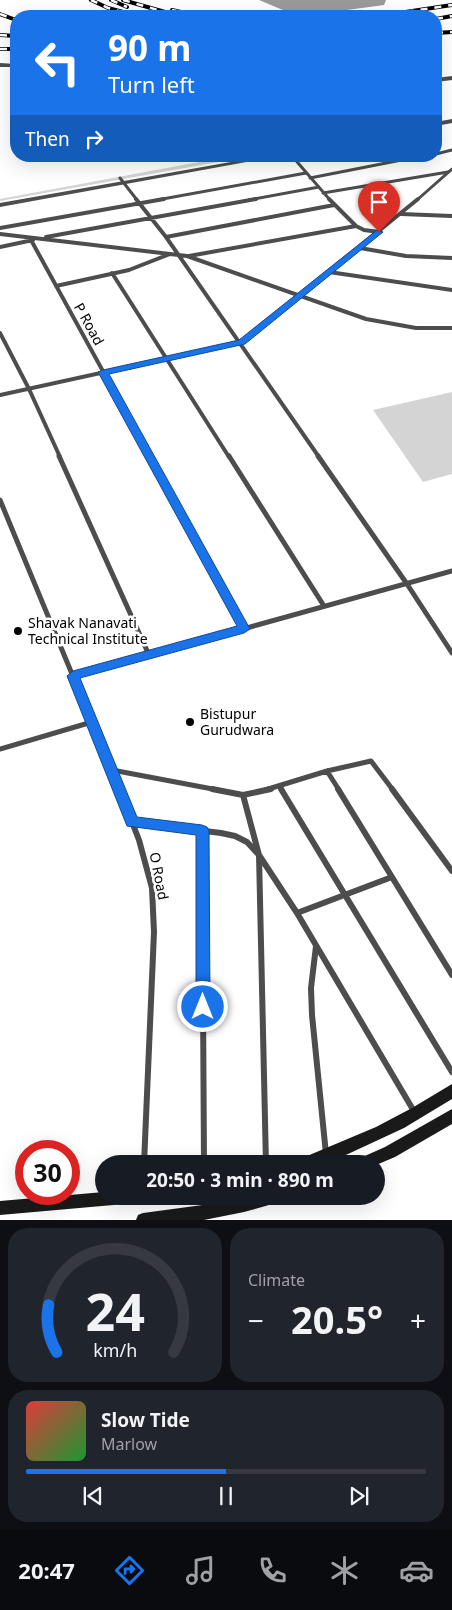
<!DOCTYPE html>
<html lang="en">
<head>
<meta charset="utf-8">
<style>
	:root { --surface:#171b24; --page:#20242c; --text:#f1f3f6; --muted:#9ea1a6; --line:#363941; --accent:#1a73e8 }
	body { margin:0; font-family:"Noto Sans",sans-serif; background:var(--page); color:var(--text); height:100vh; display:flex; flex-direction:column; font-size:19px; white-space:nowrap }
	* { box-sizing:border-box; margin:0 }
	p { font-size:16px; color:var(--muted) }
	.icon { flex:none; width:28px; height:28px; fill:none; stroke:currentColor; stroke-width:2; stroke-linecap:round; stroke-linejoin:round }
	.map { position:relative; height:1220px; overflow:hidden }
	.sheet { display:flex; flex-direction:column; gap:8px; padding:8px; background:#0d0f14; flex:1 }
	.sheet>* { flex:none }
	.banner { position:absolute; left:10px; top:10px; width:432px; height:152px; border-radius:20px; box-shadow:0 5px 20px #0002; background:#1a73e8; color:#fff; overflow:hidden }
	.speed { position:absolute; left:15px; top:1140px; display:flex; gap:10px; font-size:25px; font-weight:700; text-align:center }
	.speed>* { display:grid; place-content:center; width:65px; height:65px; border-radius:50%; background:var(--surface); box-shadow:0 5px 20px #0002; line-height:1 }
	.speed .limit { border:8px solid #d22; background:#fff; color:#111 }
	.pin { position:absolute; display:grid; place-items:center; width:42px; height:42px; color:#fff; margin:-51px -21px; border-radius:50% 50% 50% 0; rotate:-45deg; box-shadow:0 0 5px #0007 }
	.pin .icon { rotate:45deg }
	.me { position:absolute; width:55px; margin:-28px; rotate:0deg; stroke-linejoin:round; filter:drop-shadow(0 0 4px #0008) }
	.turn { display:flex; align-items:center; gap:18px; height:105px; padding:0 15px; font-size:22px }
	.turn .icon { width:65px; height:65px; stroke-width:2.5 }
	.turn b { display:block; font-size:35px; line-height:42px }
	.then { display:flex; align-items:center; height:48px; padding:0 15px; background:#0003; gap:10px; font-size:19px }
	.big { font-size:38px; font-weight:700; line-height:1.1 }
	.sheet .tile { flex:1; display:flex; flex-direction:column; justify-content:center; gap:8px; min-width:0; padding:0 18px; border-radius:20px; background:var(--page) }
	.sheet .dial { align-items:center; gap:0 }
	.dial svg { height:130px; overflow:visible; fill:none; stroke:var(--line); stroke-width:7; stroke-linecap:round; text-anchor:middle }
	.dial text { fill:var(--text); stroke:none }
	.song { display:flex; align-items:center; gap:15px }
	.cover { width:60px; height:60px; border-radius:8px; background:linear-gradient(135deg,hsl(0 70% 55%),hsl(130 70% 35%)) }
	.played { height:5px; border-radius:2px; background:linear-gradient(90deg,var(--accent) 50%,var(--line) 50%) }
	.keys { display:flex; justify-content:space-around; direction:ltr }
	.heat { display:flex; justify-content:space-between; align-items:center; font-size:28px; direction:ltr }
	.sheet .tiles { flex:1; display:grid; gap:8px; grid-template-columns:1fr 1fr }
	.tile:last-child { grid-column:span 2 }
	.trip { position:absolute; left:95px; top:1155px; width:290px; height:50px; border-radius:25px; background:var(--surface); box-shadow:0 5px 20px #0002; font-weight:700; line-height:50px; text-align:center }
	.tabs { display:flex; height:80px; justify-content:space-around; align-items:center; background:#090b0e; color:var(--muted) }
	.tabs .icon { width:35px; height:35px }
	.tabs .selected { color:var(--accent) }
	.tabs b { font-size:22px; color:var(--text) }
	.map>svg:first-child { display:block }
</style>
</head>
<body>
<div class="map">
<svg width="452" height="1220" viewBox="0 0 452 1220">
	<rect width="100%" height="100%" fill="#fff"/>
	<!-- green -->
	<path fill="#d4d4d4" d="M231 156H252L0 201V199Z
		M452 392V474L423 482 373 410Z"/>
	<!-- water -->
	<path fill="#9b9b9b" d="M259 0H386L384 5 347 10 345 12 317 16H294L290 13Z"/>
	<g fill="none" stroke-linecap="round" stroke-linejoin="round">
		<!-- minor-far3 -->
		<path stroke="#4d4d4d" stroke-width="3" d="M436 154 452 150
			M292 156 330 200
			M120 178 137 200
			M310 178 422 156
			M323 193 448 172
			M157 200 306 173
			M249 200 319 187
			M417 200 452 169"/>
		<!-- minor-far2 -->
		<path stroke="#4d4d4d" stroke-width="4" d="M136 199 166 237 319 457
			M329 199 356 226
			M401 214 452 216
			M0 228 164 199
			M0 234 187 256 366 319 416 328H452
			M46 237 256 199
			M166 237 334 205
			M31 240 150 457
			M0 247 33 240
			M360 248 406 256 452 258
			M189 256 356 226 364 230 379 232
			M329 272 452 290
			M112 273 229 457
			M56 286 129 270 170 254
			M0 333 29 389 60 457
			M0 395 242 342 418 199"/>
		<!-- minor-far1 -->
		<path stroke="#4d4d4d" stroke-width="5" d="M59 456 149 655
			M149 456 244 629
			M229 456 324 606
			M318 456 407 584 452 653
			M0 500 120 790
			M73 676 452 571
			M0 749 92 722
			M112 770 218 790
			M327 771 339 790
			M280 787 282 790
			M265 790 327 771 371 761 393 790"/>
		<!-- minor -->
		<path stroke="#4d4d4d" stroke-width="6" d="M119 789 139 840 152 888 154 932 144 1164
			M212 789 243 795 271 789
			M281 789 452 1072
			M338 789 452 975
			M392 789 452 871
			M243 795 259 855 266 1164
			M132 822 221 833 235 836 247 842 259 855 297 913 415 1113
			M202 831 204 1164
			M297 913 392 877
			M316 946 311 988 312 1015 326 1154"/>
		<!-- tertiary -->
		<path fill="#4d4d4d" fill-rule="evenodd" d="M0 63 16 64V67H0Z
			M452 76V80L436 82V78Z
			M452 119V123L436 126V122Z
			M265 156H279L0 207V203Z"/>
		<!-- secondary -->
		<path fill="#1a1a1a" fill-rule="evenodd" d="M452 1084V1099L404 1128 348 1154 324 1164H298L300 1159 376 1127 412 1108Z
			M452 1109V1124L395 1157 376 1165V1164H356L358 1159 385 1147Z
			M104 1192V1196H143L141 1201 136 1203 0 1215V1201Z
			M250 1196H283L281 1201 276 1203 244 1212 204 1220H136L138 1215 143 1213 210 1204Z"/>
		<!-- rail casing -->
		<g stroke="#000" stroke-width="4">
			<path id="rail" d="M91 0 108 8 138 16
				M111 0 127 7
				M123 0 179 16
				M172 10 198 16
				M0 14 16 20
				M379 16 452 5
				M436 19 452 16
				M436 33 452 32
				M0 35 16 36
				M0 49H16"/>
		</g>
		<!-- rail -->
		<use href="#rail" stroke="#fff" stroke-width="2.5" stroke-dasharray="7" stroke-linecap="butt"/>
	</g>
	<!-- route -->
	<path fill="#1a73e8" stroke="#114b97" d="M377 230 383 232 245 344 109 374 250 629 244 633 80 678 137 817 202 825 207 827 209 831 210 1007 208 1012 203 1014 198 1012 196 1007V835L127 826 67 676 73 671 237 626 98 372 103 370 239 340Z"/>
	<!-- markers -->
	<g fill="#000" stroke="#fff" stroke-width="2">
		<circle cx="18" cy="631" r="5"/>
		<circle cx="190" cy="722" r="5"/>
	</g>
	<g text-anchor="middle" stroke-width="5" stroke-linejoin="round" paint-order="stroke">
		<!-- street labels -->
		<g font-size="14" fill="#000" stroke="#fff">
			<text transform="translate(89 324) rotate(61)" y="5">P Road</text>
			<text transform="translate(159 876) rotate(79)" y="5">O Road</text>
		</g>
		<!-- poi labels -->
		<g font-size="14" fill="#000" stroke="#fff" text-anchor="start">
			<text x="28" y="628">Shavak Nanavati<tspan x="28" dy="16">Technical Institute</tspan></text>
			<text x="200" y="719">Bistupur<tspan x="200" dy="16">Gurudwara</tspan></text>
		</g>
	</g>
</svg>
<div class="speed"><div class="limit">30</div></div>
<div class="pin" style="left:379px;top:232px;background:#d93025"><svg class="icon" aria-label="arrive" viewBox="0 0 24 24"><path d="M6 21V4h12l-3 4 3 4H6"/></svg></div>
<svg class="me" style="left:203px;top:1007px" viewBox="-20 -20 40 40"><circle r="17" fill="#1a73e8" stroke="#fff" stroke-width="3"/><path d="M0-11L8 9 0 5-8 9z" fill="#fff"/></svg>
<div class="trip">20:50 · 3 min · 890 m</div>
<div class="banner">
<div class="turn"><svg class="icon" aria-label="left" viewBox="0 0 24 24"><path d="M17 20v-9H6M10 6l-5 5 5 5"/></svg><div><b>90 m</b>Turn left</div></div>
<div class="then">Then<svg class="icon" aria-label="right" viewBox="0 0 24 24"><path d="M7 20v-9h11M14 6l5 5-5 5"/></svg></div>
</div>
</div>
<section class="sheet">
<div class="tiles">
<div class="tile dial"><svg viewBox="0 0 100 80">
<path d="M14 69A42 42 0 1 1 86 69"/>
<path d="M14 69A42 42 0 0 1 9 40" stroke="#1a73e8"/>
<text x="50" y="56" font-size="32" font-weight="700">24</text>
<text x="50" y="72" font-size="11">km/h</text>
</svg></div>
<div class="tile"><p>Climate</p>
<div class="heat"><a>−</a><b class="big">20.5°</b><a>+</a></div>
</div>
<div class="tile">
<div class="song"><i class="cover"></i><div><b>Slow Tide</b><p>Marlow</p></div></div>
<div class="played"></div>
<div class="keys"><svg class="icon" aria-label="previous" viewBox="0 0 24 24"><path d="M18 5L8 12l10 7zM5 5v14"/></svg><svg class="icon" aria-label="pause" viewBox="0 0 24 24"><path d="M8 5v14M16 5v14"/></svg><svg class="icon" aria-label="next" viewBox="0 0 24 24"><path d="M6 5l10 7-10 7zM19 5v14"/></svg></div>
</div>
</div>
</section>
<nav class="tabs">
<b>20:47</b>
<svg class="icon selected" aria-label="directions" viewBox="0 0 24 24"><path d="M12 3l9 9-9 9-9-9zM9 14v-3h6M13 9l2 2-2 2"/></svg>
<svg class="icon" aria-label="music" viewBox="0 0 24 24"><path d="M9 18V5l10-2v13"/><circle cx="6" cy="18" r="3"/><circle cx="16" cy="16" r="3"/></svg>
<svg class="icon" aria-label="phone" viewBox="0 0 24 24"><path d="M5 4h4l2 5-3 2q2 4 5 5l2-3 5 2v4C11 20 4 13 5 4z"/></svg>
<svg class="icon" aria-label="climate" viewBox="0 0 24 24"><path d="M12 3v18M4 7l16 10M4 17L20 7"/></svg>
<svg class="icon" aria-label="car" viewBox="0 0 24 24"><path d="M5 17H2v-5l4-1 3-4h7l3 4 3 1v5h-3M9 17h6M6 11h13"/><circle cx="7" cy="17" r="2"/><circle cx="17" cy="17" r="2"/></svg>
</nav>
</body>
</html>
